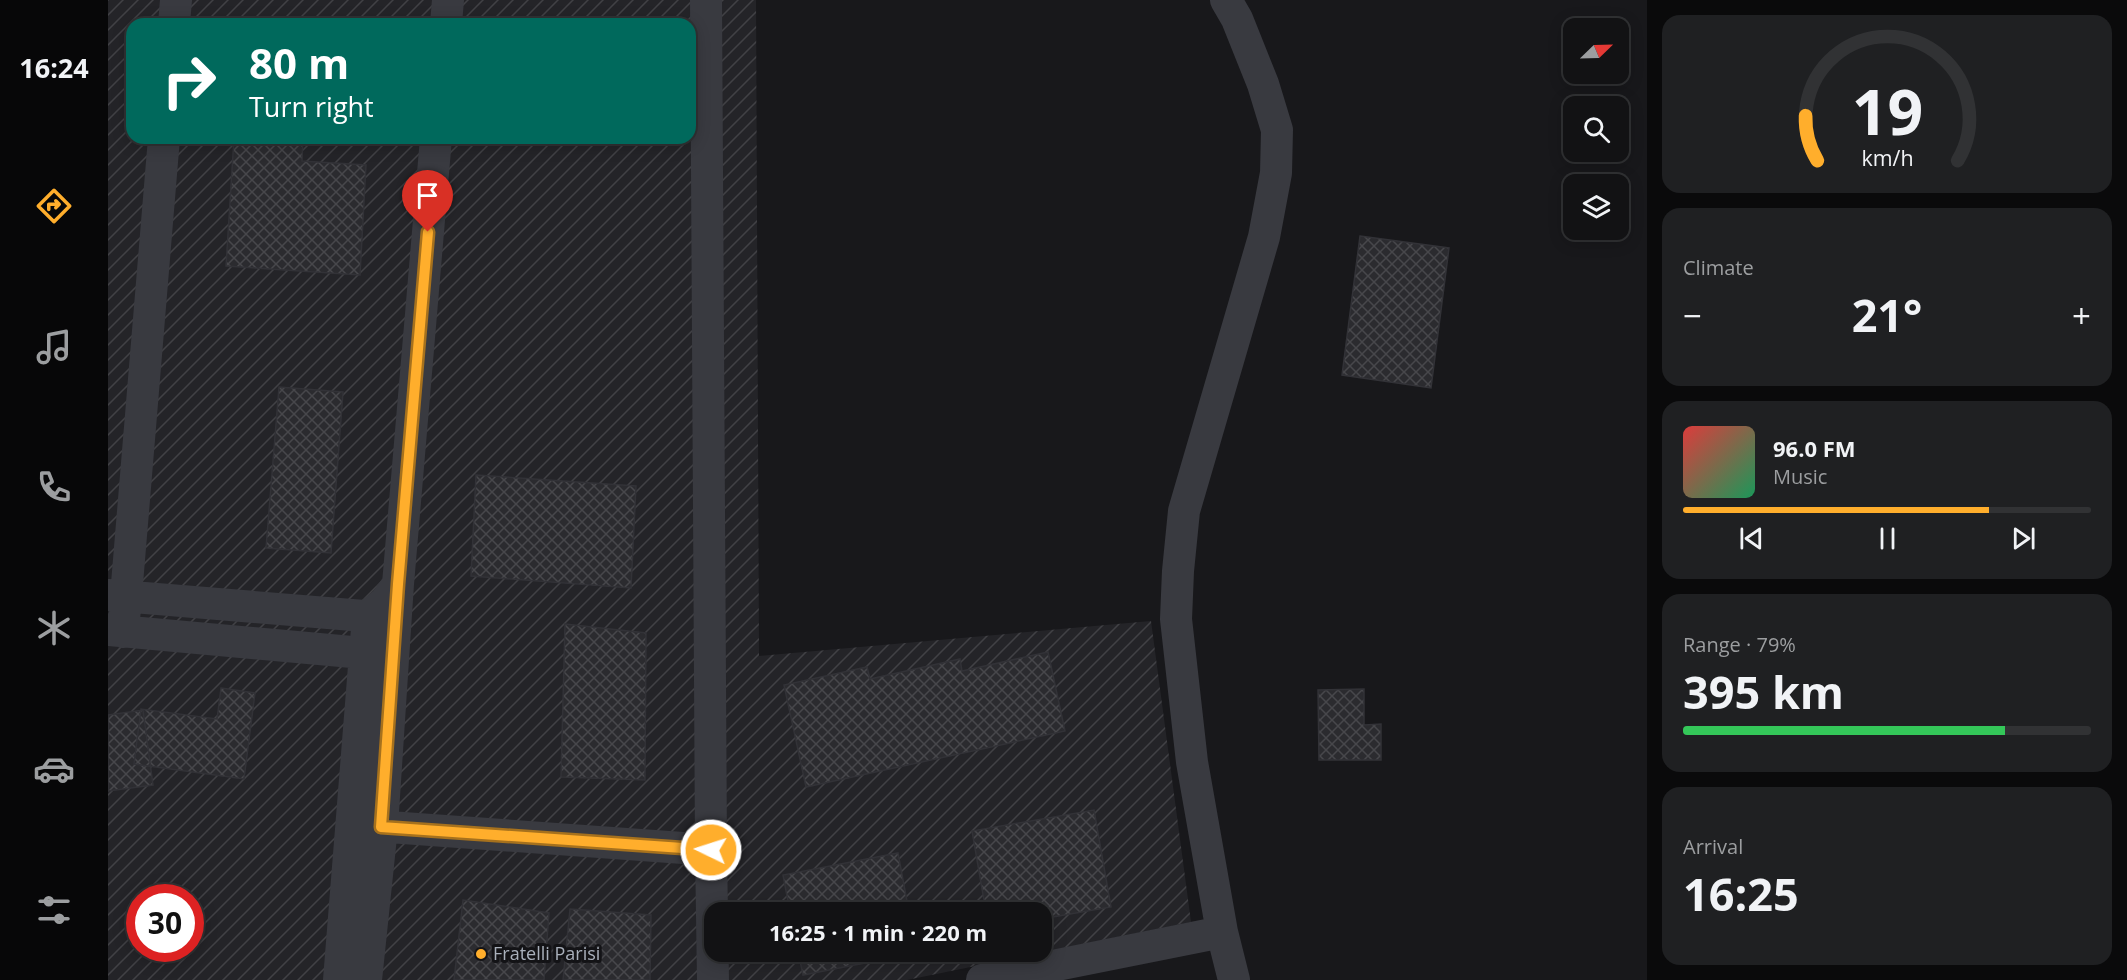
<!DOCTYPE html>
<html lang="en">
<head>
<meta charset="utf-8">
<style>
	:root { --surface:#121214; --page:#1f2022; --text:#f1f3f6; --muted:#9c9ea0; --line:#313234; --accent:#ffae2c }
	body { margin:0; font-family:"Open Sans",sans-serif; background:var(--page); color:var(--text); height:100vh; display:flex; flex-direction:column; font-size:22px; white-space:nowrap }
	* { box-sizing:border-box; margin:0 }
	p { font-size:20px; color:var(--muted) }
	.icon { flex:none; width:33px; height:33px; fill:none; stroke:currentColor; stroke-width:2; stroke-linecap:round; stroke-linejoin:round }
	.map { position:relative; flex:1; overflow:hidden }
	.drawer { display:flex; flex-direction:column; gap:15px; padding:15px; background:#0a0a0b; width:480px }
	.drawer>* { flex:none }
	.guide { position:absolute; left:18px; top:18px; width:570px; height:126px; border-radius:18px; box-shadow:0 3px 15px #0003,0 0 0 2px var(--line); background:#00695c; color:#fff; overflow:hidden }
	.needle { width:39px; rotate:67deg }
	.fabs { position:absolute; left:1455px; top:18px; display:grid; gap:12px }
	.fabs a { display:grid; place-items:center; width:66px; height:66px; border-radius:12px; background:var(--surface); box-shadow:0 3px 15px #0003,0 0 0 2px var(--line); font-size:30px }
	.speed { position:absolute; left:18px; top:884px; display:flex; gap:12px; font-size:30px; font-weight:700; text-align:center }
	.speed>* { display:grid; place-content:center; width:78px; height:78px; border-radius:50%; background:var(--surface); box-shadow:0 3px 15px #0003,0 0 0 2px var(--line); line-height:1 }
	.speed .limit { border:9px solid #d22; background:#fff; color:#111 }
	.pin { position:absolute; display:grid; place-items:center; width:51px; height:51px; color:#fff; margin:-62px -26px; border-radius:50% 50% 50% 0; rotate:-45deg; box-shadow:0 0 6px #0007 }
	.pin .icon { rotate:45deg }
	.me { position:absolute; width:66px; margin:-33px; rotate:274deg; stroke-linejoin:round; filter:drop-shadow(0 0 4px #0008) }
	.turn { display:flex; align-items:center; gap:21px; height:126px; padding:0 24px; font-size:27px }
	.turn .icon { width:78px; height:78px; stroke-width:2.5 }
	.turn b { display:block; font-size:42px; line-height:51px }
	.big { font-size:45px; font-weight:700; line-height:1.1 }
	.drawer .card { flex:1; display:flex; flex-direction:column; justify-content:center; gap:9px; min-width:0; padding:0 21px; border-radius:18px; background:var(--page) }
	.drawer .dial { align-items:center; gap:0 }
	.dial svg { height:156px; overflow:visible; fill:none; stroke:var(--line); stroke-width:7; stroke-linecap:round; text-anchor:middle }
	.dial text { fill:var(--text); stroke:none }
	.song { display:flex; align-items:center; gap:18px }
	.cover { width:72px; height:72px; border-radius:9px; background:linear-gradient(135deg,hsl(0 70% 55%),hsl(150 70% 35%)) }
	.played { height:6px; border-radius:3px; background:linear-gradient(90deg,var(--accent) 75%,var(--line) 75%) }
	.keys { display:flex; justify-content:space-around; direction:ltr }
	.heat { display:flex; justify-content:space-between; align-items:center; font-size:33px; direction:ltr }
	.charge { height:9px; border-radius:4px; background:linear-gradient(90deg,#34c759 79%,var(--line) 0) }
	.trip { position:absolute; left:596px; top:902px; width:348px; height:60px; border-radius:18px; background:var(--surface); box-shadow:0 3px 15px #0003,0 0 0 2px var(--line); font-weight:700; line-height:60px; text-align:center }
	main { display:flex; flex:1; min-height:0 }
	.menu { display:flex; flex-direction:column; width:108px; justify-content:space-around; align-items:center; background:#070708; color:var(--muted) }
	.menu .icon { width:42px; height:42px }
	.menu .current { color:var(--accent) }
	.menu b { font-size:27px; color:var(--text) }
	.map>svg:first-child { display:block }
</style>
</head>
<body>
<main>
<nav class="menu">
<b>16:24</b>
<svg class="icon current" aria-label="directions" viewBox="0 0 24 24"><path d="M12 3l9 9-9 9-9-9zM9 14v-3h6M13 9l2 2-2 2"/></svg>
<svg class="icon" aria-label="music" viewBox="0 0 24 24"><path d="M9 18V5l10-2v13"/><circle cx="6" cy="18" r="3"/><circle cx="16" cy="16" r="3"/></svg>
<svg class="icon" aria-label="phone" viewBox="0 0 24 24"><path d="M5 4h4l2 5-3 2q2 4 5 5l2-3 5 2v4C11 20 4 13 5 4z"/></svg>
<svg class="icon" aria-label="climate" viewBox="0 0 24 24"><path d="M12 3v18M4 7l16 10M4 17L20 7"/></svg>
<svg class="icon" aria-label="car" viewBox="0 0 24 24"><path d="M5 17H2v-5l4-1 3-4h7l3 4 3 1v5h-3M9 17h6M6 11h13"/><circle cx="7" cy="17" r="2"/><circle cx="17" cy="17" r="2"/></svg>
<svg class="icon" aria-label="filters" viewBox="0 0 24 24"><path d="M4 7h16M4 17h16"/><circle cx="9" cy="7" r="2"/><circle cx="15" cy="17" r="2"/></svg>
</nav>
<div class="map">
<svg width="1539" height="980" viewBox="0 0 1539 980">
	<defs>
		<pattern id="industrial-furrows" width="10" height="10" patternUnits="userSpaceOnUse" patternTransform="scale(1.5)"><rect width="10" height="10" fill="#242428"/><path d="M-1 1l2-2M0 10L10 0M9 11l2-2" fill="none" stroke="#414145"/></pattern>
		<pattern id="building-cross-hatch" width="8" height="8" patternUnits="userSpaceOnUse" patternTransform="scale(1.5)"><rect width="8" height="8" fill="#2b2b2f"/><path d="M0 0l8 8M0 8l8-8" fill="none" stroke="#47474b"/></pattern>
	</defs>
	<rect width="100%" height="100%" fill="#18181b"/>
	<!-- industrial -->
	<path fill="url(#industrial-furrows)" fill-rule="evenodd" d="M0 0H648L651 656 1043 621 1083 922 799 980H0ZM24 24H582V138H24ZM32 897H82V948H32ZM606 912H933V951H606Z"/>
	<!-- building -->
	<path fill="url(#building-cross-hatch)" stroke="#323237" stroke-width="1.5" d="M126 138H195L194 161 258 165 252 275 118 266Z
		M1252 236 1341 248 1323 388 1234 375Z
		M171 387 235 392 223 553 158 548Z
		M368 475 528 486 523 588 363 576Z
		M457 624 538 633 537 780 453 777Z
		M940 652 957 731 698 787 676 685 759 667 762 679 852 659 854 671Z
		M113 688 147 693 136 779 26 764 33 709 109 719Z
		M1256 689V725L1273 724V760H1211L1210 690Z
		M35 710 45 785 0 791V715Z
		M986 810 1003 907 933 919V912H878L864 831Z
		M790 853 801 912H682L675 875Z
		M355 900 441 913 436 980H346Z
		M462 909 543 915 542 980H455Z
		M690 951H809V953L695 975Z"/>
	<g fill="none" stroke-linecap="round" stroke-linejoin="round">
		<!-- minor -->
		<path stroke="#393a40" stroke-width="32" d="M598 0 603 850 605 980
			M1118 0 1129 19 1155 84 1169 130 1168 173 1156 237 1076 511 1070 571 1068 619 1084 762 1114 932 1126 980
			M66 24 68 0
			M338 24 340 0
			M0 595 281 618
			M0 630 277 655
			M15 632 56 138
			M253 825 603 850
			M231 980 260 616 277 602 290 584
			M258 980 274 827 290 584 328 138
			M874 980 1114 932"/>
	</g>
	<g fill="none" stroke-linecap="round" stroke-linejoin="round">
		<!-- route casing -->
		<g stroke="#a6711d" stroke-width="15">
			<path id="route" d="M320 232 290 584 273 827 603 850"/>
		</g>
		<!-- route -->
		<use href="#route" stroke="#ffae2c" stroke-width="10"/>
	</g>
	<!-- markers -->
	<circle fill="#ffae2c" stroke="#131316" stroke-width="2" cx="373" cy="954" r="6"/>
	<g text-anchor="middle" stroke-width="6" stroke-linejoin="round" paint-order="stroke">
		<!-- poi labels -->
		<g font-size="18" fill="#a9b0bb" stroke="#131316" text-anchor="start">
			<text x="385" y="960">Fratelli Parisi</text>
		</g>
	</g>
</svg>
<div class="fabs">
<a><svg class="needle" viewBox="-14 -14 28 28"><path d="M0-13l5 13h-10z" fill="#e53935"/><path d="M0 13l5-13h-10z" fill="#9c9ea0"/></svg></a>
<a><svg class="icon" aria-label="search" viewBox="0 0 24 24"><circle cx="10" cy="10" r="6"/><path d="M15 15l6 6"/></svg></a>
<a><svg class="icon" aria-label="layers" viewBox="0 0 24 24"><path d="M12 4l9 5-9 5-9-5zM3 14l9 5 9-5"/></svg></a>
</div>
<div class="speed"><div class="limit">30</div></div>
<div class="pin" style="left:320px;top:232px;background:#d93025"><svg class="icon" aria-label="arrive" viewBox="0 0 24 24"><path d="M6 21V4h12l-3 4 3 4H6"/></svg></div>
<svg class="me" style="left:603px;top:850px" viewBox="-20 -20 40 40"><circle r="17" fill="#ffae2c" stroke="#fff" stroke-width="3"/><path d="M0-11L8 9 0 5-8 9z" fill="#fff"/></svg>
<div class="trip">16:25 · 1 min · 220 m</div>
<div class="guide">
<div class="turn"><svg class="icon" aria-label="right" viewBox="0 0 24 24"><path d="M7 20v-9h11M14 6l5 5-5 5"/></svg><div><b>80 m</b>Turn right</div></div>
</div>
</div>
<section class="drawer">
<div class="card dial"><svg viewBox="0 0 100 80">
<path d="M14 69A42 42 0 1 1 86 69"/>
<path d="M14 69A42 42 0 0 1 8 46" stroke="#ffae2c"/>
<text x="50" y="56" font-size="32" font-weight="700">19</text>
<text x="50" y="72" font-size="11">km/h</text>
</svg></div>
<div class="card"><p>Climate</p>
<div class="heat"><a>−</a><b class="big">21°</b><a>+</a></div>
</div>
<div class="card">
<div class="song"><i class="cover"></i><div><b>96.0 FM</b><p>Music</p></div></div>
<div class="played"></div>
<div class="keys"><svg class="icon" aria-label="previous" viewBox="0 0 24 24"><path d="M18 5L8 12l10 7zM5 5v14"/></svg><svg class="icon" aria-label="pause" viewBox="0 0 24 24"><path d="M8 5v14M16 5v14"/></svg><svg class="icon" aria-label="next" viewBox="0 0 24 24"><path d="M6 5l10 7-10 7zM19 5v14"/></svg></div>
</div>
<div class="card"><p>Range · 79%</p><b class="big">395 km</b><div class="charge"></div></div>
<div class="card"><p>Arrival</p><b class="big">16:25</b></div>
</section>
</main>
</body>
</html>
